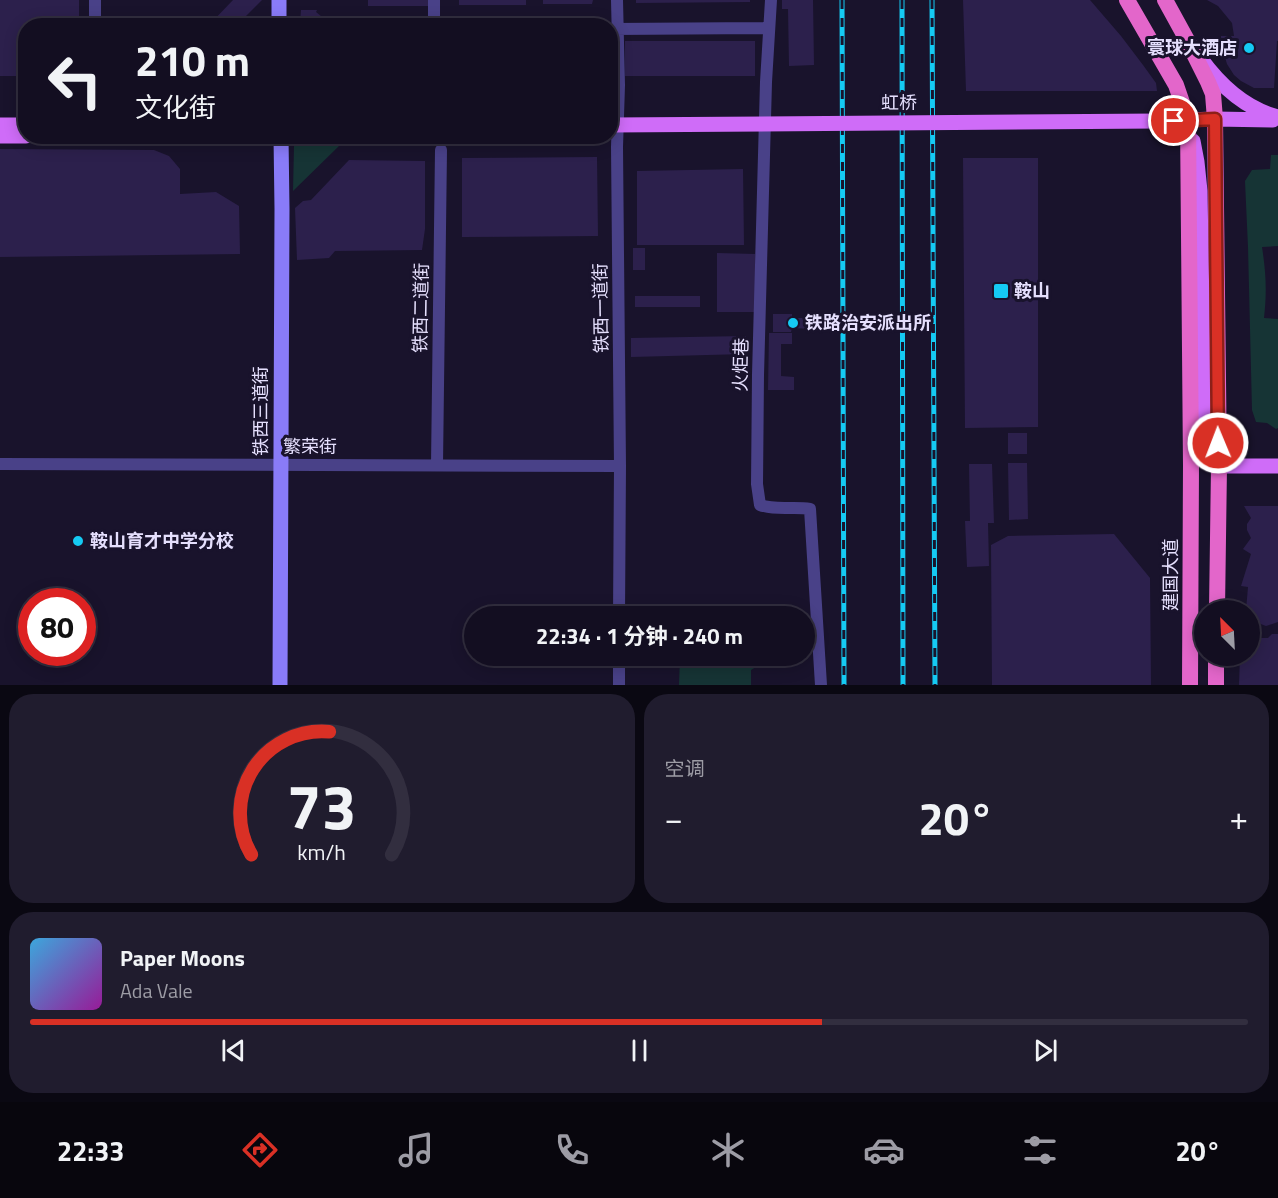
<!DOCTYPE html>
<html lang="zh">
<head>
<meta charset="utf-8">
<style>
	:root { --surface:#130e21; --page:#201c2e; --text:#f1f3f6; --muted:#9d9ca5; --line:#322e3f; --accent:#d93025 }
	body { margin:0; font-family:"Titillium Web","Noto Sans SC",sans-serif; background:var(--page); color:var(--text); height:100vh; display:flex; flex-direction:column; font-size:22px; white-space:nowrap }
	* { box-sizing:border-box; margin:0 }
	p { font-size:20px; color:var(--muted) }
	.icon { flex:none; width:33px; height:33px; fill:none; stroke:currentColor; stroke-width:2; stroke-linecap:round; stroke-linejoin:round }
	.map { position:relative; height:685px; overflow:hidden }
	.side { display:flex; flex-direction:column; gap:9px; padding:9px; background:#0a0812; flex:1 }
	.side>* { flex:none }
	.banner { position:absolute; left:18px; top:18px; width:600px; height:126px; border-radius:24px; box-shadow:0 3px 15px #0003,0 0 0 2px var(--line); background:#130e21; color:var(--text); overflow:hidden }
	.needle { width:39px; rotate:336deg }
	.fabs { position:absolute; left:1194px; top:600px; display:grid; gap:12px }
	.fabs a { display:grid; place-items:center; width:66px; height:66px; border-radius:50%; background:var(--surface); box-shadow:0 3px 15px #0003,0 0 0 2px var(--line); font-size:30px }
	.speed { position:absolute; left:18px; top:588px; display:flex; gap:12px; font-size:30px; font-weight:700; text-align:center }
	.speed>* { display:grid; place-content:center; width:78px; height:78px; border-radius:50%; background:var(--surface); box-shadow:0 3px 15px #0003,0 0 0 2px var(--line); line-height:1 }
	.speed .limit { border:9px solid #d22; background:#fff; color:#111 }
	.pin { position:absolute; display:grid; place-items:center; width:51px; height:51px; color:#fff; margin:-26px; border:3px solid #fff; border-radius:50%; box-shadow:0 2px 6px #0007 }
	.me { position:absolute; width:66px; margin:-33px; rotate:359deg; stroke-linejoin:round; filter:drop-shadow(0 0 4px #0008) }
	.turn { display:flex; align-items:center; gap:21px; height:126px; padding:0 18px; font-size:27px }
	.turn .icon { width:78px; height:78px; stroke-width:2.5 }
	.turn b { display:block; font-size:42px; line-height:51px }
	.big { font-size:45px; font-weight:700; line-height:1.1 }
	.side .card { flex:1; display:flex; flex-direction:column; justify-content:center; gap:9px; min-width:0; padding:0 21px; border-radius:24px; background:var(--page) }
	.side .dial { align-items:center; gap:0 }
	.dial svg { height:156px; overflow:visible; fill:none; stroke:var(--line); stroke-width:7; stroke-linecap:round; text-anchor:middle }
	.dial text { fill:var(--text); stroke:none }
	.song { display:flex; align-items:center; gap:18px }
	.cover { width:72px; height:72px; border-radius:9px; background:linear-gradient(135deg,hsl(200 70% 55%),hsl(300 70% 35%)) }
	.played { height:6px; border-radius:3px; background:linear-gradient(90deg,var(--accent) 65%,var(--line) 65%) }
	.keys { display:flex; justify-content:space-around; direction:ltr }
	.heat { display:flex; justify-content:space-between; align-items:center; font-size:33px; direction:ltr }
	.side .tiles { flex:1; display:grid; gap:9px; grid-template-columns:1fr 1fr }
	.card:last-child { grid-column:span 2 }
	.trip { position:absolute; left:464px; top:606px; width:351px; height:60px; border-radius:30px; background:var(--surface); box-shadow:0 3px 15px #0003,0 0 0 2px var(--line); font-weight:700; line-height:60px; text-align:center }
	.menu { display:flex; height:96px; justify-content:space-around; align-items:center; background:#08060d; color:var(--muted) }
	.menu .icon { width:42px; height:42px }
	.menu .on { color:var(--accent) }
	.menu b { font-size:27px; color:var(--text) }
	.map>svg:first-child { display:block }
</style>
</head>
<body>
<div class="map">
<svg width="1278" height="685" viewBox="0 0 1278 685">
	<rect width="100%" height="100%" fill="#19132c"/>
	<!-- green -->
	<path fill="#163435" d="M294 146H339L293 191Z
		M1271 155H1278V246L1262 247C1266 273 1267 291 1264 318L1278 319V428L1276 429 1267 423 1256 422 1252 410 1248 247 1245 181 1252 170 1270 169Z
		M680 656H774L751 670V685H679Z"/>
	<!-- building -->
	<path fill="#2c204c" d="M0 0H79V26H26V76H0Z
		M233 0H262L236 26H208Z
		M368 0H431V6H368Z
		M459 0H526V5H459Z
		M543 0H593L592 4H543Z
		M636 0H750V2L636 3Z
		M782 0H813L814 65 789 66 788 9H782Z
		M963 0H1090L1121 36 1143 65 1156 83 1157 91H966Z
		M1207 0H1278V41H1277L1274 88H1254L1241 81 1234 75 1227 64 1221 44V36H1234L1232 23 1218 6Z
		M301 10H317L316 12 333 26H303L300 23Z
		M625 41H755V76H625Z
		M0 149 154 150 169 156 180 169V194L216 192 239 206 240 254 0 257Z
		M597 157 598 236 462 237V158Z
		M963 158H1038V427L965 428Z
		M349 160 425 161V229L422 250 335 251 329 258 297 260 295 208 303 201 311 200Z
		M743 169 744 245H637V171Z
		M633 248H645V270H633Z
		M717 253 755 254V312H717Z
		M635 296H700V307H635Z
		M773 314H792V318H814L813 329 792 328 791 332H773Z
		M769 333H792V344H781V376L794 377V390H768Z
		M746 336V354L631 357V338Z
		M1008 433H1027V454H1008Z
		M1008 463H1027L1028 519 1009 520Z
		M969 464H992L994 523H988L989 566 967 567 965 521H970Z
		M1244 506H1278V622L1266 626 1250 620V610H1246L1248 587 1241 586 1251 554 1243 549 1251 538 1247 530V524L1251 518Z
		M1114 534 1150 578 1151 685H992L991 545 1008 536Z
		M1272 634H1278V685H1239L1240 656H1250V638H1268Z"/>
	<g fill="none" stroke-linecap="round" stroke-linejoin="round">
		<!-- minor -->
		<path stroke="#494188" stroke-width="12" d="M95 0V26
			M617 0 619 85 617 147 620 466 619 616
			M771 0 766 82 758 375 757 484 760 505C777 511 793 506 810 509L821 685
			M434 26V0
			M611 29 769 28
			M0 464 620 466
			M437 465 441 150
			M619 685V656"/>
		<!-- secondary -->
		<path stroke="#897bf8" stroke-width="15" d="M279 26V0
			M280 685 282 209 281 136"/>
		<!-- primary -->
		<path stroke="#cf6cf8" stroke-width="15" d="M1201 59C1220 85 1246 109 1278 117
			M1159 121 1215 119 1273 120
			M0 125H26
			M0 136H26
			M1193 141 1197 162 1200 191 1204 426C1205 440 1205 458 1219 466H1278"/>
		<!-- trunk -->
		<path stroke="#e366ca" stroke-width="16" d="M1127 0 1176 85 1188 120 1191 465 1190 685
			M1165 0 1187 40 1208 82 1213 94 1215 119 1219 466 1217 610
			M1216 685V656"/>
		<!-- rail casing -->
		<g stroke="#15caf3" stroke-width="5">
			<path id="rail" d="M842 0 844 685
				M902 0 903 685
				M932 0 935 685"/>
		</g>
		<!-- rail -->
		<use href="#rail" stroke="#19132c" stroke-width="3" stroke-dasharray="9" stroke-linecap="butt"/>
		<!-- primary-bridge -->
		<path stroke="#cf6cf8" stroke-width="15" d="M610 125 1159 121"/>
	</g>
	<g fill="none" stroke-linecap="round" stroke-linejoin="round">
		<!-- route casing -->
		<g stroke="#8d1f18" stroke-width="15">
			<path id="route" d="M1174 121 1215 119 1218 443"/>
		</g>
		<!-- route -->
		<use href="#route" stroke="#d93025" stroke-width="10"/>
	</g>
	<!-- markers -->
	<g fill="#15caf3" stroke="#19132c" stroke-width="2">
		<circle cx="1249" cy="48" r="6"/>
		<rect x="993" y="283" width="16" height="16" rx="3"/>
		<circle cx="793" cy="323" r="6"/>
		<circle cx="78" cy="541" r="6"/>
	</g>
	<g text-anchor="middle" stroke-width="6" stroke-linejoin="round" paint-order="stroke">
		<!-- poi labels -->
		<g font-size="18" font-weight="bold" fill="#e5dffd" stroke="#19132c" text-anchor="start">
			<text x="1237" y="54" text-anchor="end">寰球大酒店</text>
			<text x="1014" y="297">鞍山</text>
			<text x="805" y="329">铁路治安派出所</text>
			<text x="90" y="547">鞍山育才中学分校</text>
		</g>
		<!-- street labels -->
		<g font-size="18" fill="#e5dffd" stroke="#19132c">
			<text x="899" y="109">虹桥</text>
			<text transform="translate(421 308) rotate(-89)" y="6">铁西二道街</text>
			<text transform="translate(601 308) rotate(-91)" y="6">铁西一道街</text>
			<text transform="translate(741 365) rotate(-89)" y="6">火炬巷</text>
			<text transform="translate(261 411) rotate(-90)" y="6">铁西三道街</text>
			<text x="310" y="453">繁荣街</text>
			<text transform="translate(1171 575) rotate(-90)" y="6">建国大道</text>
		</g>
	</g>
</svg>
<div class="fabs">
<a><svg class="needle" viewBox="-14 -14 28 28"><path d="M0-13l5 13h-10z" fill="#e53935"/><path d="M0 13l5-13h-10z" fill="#9d9ca5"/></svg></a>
</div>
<div class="speed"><div class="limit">80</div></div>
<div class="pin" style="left:1174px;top:121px;background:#d93025"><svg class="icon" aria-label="arrive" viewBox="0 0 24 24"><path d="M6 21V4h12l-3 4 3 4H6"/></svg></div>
<svg class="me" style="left:1218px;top:443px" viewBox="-20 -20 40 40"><circle r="17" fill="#d93025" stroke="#fff" stroke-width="3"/><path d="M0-11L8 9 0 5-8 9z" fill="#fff"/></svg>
<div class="trip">22:34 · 1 分钟 · 240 m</div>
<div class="banner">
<div class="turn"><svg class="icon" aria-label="left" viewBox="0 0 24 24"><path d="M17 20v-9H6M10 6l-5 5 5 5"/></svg><div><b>210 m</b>文化街</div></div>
</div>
</div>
<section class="side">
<div class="tiles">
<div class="card dial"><svg viewBox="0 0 100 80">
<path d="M14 69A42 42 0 1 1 86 69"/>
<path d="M14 69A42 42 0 0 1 54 6" stroke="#d93025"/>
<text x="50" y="56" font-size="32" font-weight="700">73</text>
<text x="50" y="72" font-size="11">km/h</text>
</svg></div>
<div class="card"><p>空调</p>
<div class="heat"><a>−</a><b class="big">20°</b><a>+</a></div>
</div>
<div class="card">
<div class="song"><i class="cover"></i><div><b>Paper Moons</b><p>Ada Vale</p></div></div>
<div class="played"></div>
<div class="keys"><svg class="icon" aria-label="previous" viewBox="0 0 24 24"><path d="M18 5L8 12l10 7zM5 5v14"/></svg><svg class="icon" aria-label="pause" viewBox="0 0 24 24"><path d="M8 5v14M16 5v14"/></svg><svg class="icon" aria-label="next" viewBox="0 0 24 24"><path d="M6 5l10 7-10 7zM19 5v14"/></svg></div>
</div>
</div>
</section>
<nav class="menu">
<b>22:33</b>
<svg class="icon on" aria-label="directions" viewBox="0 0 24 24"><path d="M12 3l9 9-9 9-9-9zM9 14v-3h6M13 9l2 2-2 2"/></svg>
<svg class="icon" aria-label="music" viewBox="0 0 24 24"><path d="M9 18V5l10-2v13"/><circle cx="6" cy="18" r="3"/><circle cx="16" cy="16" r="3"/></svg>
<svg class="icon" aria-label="phone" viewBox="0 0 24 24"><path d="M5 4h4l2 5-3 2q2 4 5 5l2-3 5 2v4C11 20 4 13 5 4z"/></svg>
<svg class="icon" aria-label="climate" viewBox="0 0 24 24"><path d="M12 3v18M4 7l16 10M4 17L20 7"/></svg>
<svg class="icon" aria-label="car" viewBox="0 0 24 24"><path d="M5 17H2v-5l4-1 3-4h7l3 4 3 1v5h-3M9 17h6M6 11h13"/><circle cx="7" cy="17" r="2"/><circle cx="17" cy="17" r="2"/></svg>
<svg class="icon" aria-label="filters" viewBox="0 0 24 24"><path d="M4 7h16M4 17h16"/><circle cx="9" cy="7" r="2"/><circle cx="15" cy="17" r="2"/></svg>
<b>20°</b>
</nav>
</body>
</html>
